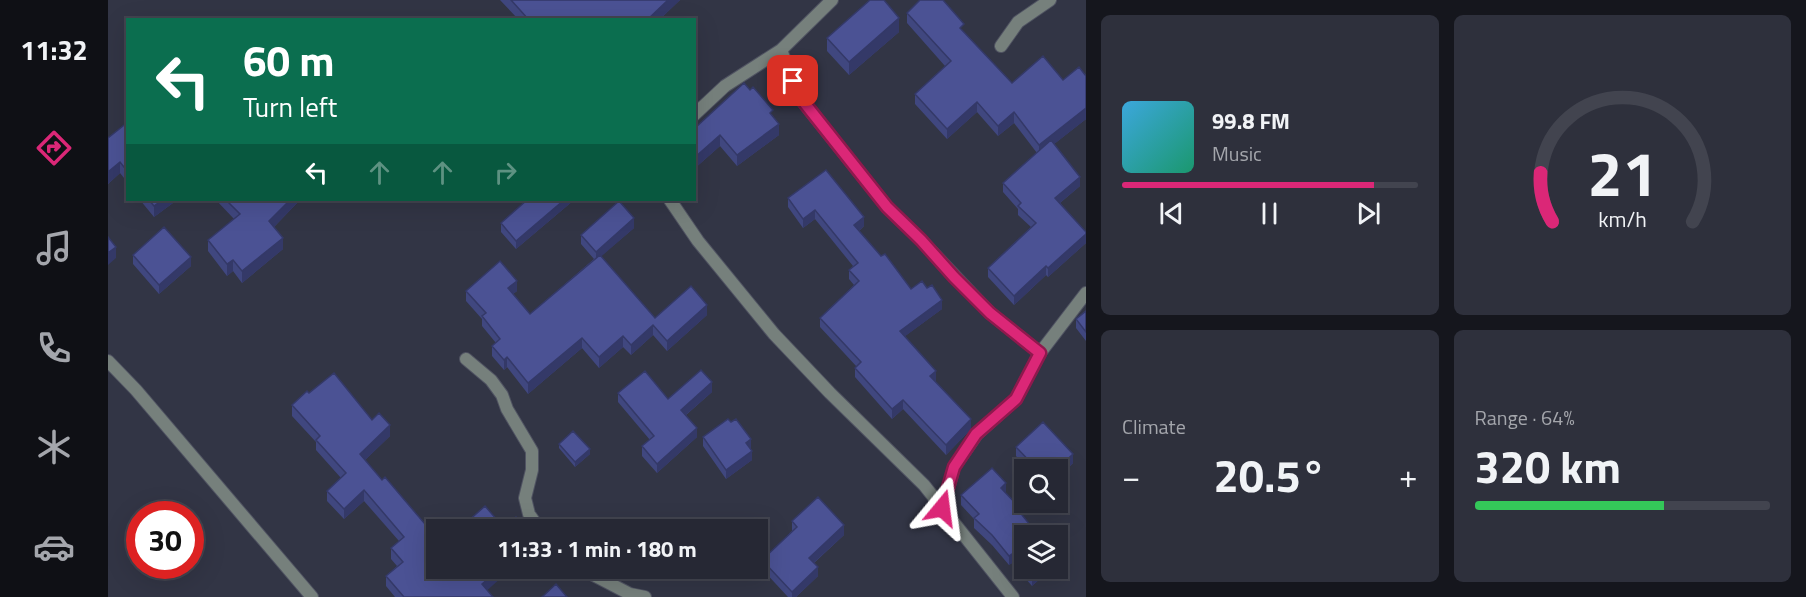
<!DOCTYPE html>
<html lang="en">
<head>
<meta charset="utf-8">
<style>
	:root { --surface:#262834; --page:#2e303c; --text:#f1f3f6; --muted:#a4a6ac; --line:#42444f; --accent:#db2777 }
	body { margin:0; font-family:"Titillium Web",sans-serif; background:var(--page); color:var(--text); height:100vh; display:flex; flex-direction:column; font-size:22px; white-space:nowrap }
	* { box-sizing:border-box; margin:0 }
	p { font-size:20px; color:var(--muted) }
	.icon { flex:none; width:33px; height:33px; fill:none; stroke:currentColor; stroke-width:2; stroke-linecap:round; stroke-linejoin:round }
	.map { position:relative; flex:1; overflow:hidden }
	.sheet { display:flex; flex-direction:column; gap:15px; padding:15px; background:#15161d; width:720px }
	.sheet>* { flex:none }
	.banner { position:absolute; left:18px; top:18px; width:570px; height:183px; border-radius:0px; box-shadow:0 6px 24px #0002,0 0 0 2px var(--line); background:#0b6e4f; color:#fff; overflow:hidden }
	.controls { position:absolute; left:906px; top:459px; display:grid; gap:12px }
	.controls a { display:grid; place-items:center; width:54px; height:54px; border-radius:0px; background:var(--surface); box-shadow:0 6px 24px #0002,0 0 0 2px var(--line); font-size:30px }
	.speed { position:absolute; left:18px; top:501px; display:flex; gap:12px; font-size:30px; font-weight:700; text-align:center }
	.speed>* { display:grid; place-content:center; width:78px; height:78px; border-radius:50%; background:var(--surface); box-shadow:0 6px 24px #0002,0 0 0 2px var(--line); line-height:1 }
	.speed .limit { border:9px solid #d22; background:#fff; color:#111 }
	.pin { position:absolute; display:grid; place-items:center; width:51px; height:51px; color:#fff; margin:-26px; border-radius:12px; box-shadow:0 3px 9px #0006 }
	.me { position:absolute; width:66px; margin:-33px; rotate:16deg; stroke-linejoin:round; filter:drop-shadow(0 0 4px #0008) }
	.turn { display:flex; align-items:center; gap:21px; height:126px; padding:0 18px; font-size:27px }
	.turn .icon { width:78px; height:78px; stroke-width:2.5 }
	.turn b { display:block; font-size:42px; line-height:51px }
	.lanes { display:flex; align-items:center; height:57px; padding:0 18px; background:#0003; justify-content:center; gap:30px; direction:ltr }
	.lanes .off { opacity:.35 }
	.big { font-size:45px; font-weight:700; line-height:1.1 }
	.sheet .tile { flex:1; display:flex; flex-direction:column; justify-content:center; gap:9px; min-width:0; padding:0 21px; border-radius:9px; background:var(--page) }
	.sheet .dial { align-items:center; gap:0 }
	.dial svg { height:156px; overflow:visible; fill:none; stroke:var(--line); stroke-width:7; stroke-linecap:round; text-anchor:middle }
	.dial text { fill:var(--text); stroke:none }
	.song { display:flex; align-items:center; gap:18px }
	.cover { width:72px; height:72px; border-radius:9px; background:linear-gradient(135deg,hsl(200 70% 55%),hsl(160 70% 35%)) }
	.played { height:6px; border-radius:3px; background:linear-gradient(90deg,var(--accent) 85%,var(--line) 85%) }
	.keys { display:flex; justify-content:space-around; direction:ltr }
	.heat { display:flex; justify-content:space-between; align-items:center; font-size:33px; direction:ltr }
	.charge { height:9px; border-radius:4px; background:linear-gradient(90deg,#34c759 64%,var(--line) 0) }
	.sheet .tiles { flex:1; display:grid; gap:15px; grid-template-columns:repeat(2,1fr) }
	.trip { position:absolute; left:318px; top:519px; width:342px; height:60px; border-radius:0px; background:var(--surface); box-shadow:0 6px 24px #0002,0 0 0 2px var(--line); font-weight:700; line-height:60px; text-align:center }
	main { display:flex; flex:1; min-height:0 }
	.dock { display:flex; flex-direction:column; width:108px; justify-content:space-around; align-items:center; background:#0f1015; color:var(--muted) }
	.dock .icon { width:42px; height:42px }
	.dock .active { color:var(--accent) }
	.dock b { font-size:27px; color:var(--text) }
	.map>svg:first-child { display:block }
</style>
</head>
<body>
<main>
<nav class="dock">
<b>11:32</b>
<svg class="icon active" aria-label="directions" viewBox="0 0 24 24"><path d="M12 3l9 9-9 9-9-9zM9 14v-3h6M13 9l2 2-2 2"/></svg>
<svg class="icon" aria-label="music" viewBox="0 0 24 24"><path d="M9 18V5l10-2v13"/><circle cx="6" cy="18" r="3"/><circle cx="16" cy="16" r="3"/></svg>
<svg class="icon" aria-label="phone" viewBox="0 0 24 24"><path d="M5 4h4l2 5-3 2q2 4 5 5l2-3 5 2v4C11 20 4 13 5 4z"/></svg>
<svg class="icon" aria-label="climate" viewBox="0 0 24 24"><path d="M12 3v18M4 7l16 10M4 17L20 7"/></svg>
<svg class="icon" aria-label="car" viewBox="0 0 24 24"><path d="M5 17H2v-5l4-1 3-4h7l3 4 3 1v5h-3M9 17h6M6 11h13"/><circle cx="7" cy="17" r="2"/><circle cx="17" cy="17" r="2"/></svg>
</nav>
<div class="map">
<svg width="978" height="597" viewBox="0 0 978 597">
	<rect width="100%" height="100%" fill="#323545"/>
	<g fill="none" stroke-linecap="round" stroke-linejoin="round">
		<!-- minor casing -->
		<g stroke="#505362" stroke-width="14">
			<path id="minor" d="M893 46 910 22 942 0
				M673 50 691 97 779 207 813 240 882 313 932 353
				M586 115 617 86 673 50 724 0
				M562 200 590 241 666 334 722 393 816 485 905 597
				M358 359 383 380 394 395 399 409 424 451V470L417 498 421 514 432 530
				M0 361 28 390 204 597
				M835 508 846 467 869 434 908 399 932 353 978 293
				M472 568 522 594 537 597"/>
		</g>
		<!-- minor -->
		<use href="#minor" stroke="#76807c" stroke-width="12"/>
	</g>
	<!-- wall -->
	<path fill="#40477f" d="M392 0H572L551 20H411Z
		M799 13 856 32 904 83 955 80 978 76V119L946 144 972 186 952 203 978 232V243L940 277 938 275 906 305 880 277V268L923 227 910 215V209L895 192V183L929 153 906 123 890 136 869 112 839 139 807 104V94L837 66 799 23Z
		M791 32 741 75 719 51V38Z
		M665 117 671 135 629 166 612 146 586 169V127Z
		M20 122V183L12 173 0 184V138Z
		M680 198 756 226 751 231 773 256 803 289 834 309 797 336 828 380 827 381 863 429 838 455 795 409 784 419 747 377V368L749 367 712 327V318L746 285 741 279V270L745 266 707 219 695 228 680 207Z
		M32 200H69L46 217Z
		M108 200H191V201L166 227 175 249 134 283 125 271 119 276 100 251V240L126 219Z
		M419 200H466L408 249 393 232V223Z
		M526 228 493 256 547 318 599 315 559 351 545 335 523 355 515 347 491 368 474 348 420 394 399 367 396 370 384 356V346L388 343 374 326V319L358 301V291H409L405 294 422 314 486 259 473 244V235Z
		M25 255 83 266 51 294 25 264Z
		M978 311V341L968 328V319Z
		M604 392 578 415 589 437 549 473 534 456V446L542 440 510 402V393L560 399Z
		M201 393 264 420 282 436 257 460 274 480 322 530 328 533 385 597H287L278 586V576L289 566 283 559V548L291 541 256 501 236 519 219 501V491L233 478 208 450V442L184 416V405Z
		M623 422 643 448 642 449 644 460 618 479 595 446V437Z
		M451 444 482 454 467 467 451 448Z
		M908 447 965 463 950 478V470H921L908 456Z
		M897 493 912 513 944 568 924 586 904 563 901 565 884 545 866 528V519L853 505V495Z
		M684 521 736 535 706 563 710 576 688 597H680L654 569V560L684 531Z"/>
	<!-- shaded-wall -->
	<path fill="#343968" d="M560 0H572L551 20H539Z
		M791 18V32L741 75V62Z
		M869 102V112L839 139V129Z
		M978 108V119L931 156V145Z
		M906 112V123L890 136V126Z
		M671 124V135L629 166V155Z
		M612 135V146L586 169V158Z
		M12 162V173L0 184V172Z
		M972 177V186L947 207V198Z
		M54 200H69L46 217V206Z
		M182 200H191V201L161 232V221Z
		M456 200H466L408 249V241Z
		M707 210V219L695 228V219Z
		M756 217V226L746 235V225Z
		M526 218V228L488 261V252Z
		M978 234V243L940 277V268Z
		M175 238V249L134 283V271Z
		M8 247V258L0 265V253Z
		M83 257V266L51 294V285Z
		M125 260V271L119 276V264Z
		M938 266V275L906 305V296Z
		M409 281V291L400 298V288Z
		M834 300V309L792 340V331Z
		M599 305V315L559 351V341Z
		M545 325V335L523 355V345Z
		M515 336V347L491 368V357Z
		M474 338V348L420 394V383Z
		M399 357V367L396 370V360Z
		M828 371V380L822 385V376Z
		M604 382V392L573 419V410Z
		M795 400V409L784 419V409Z
		M863 419V429L838 455V445Z
		M282 425V436L252 465V454Z
		M589 428V437L549 473V464Z
		M643 439V448L638 452V443Z
		M482 449V454L467 467V462Z
		M644 451V460L618 479V470Z
		M965 454V463L950 478V470H948Z
		M898 483V493L893 497V488Z
		M256 490V501L236 519V509Z
		M736 525V535L701 567V558Z
		M904 554V563L901 565V556Z
		M710 567V576L688 597H684V592Z
		M392 568H404L374 595V584Z
		M934 568H944L924 586V577Z"/>
	<!-- building -->
	<path fill="#4b5294" stroke="#343968" stroke-width="1.5" d="M403 0H560L539 20H421Z
		M762 0H776L791 18 741 62 719 38Z
		M812 0H835L856 24 852 28 904 83 935 56 955 80 971 67 978 76V108L931 145 906 112 890 126 869 102 839 129 807 94 843 61 799 13Z
		M636 83 642 90 645 87 665 110 662 113 671 124 629 155 612 135 586 158V127L587 128Z
		M20 122V172L12 162 0 172V138Z
		M943 140 972 177 947 198 978 232V234L940 268 938 266 906 296 880 268 928 223 910 206 913 203 895 183Z
		M718 170 756 217 746 225 773 256 777 254 803 289 814 281 819 288 824 285 834 300 792 331 828 371 822 376 863 419 838 445 795 400 784 409 747 368 753 362 712 318 751 281 741 270 750 263 707 210 695 219 680 198Z
		M41 200H54L46 206Z
		M118 200H182L161 221 175 238 134 271 125 260 119 264 100 240 132 214Z
		M419 200H456L408 241 393 223Z
		M511 201 526 218 488 252 473 235Z
		M56 227 83 257 51 285 25 255Z
		M0 237 8 247 0 253Z
		M492 255 547 318 583 286 599 305 559 341 545 325 523 345 515 336 491 357 474 338 420 383 399 357 396 360 384 346 392 339 374 316 378 313 358 291 392 261 409 281 400 288 422 314Z
		M978 311V332L968 319Z
		M593 370 604 382 573 410 589 428 549 464 534 446 546 436 510 393 537 371 560 399Z
		M226 373 264 420 271 413 282 425 252 454 274 480 277 477 322 530 324 528 328 533V568H392L374 584 385 597H296L278 576 295 562 283 548 296 537 256 490 236 509 219 491 238 473 208 440 212 436 184 405 199 391 201 393Z
		M620 419 623 422 628 419 643 439 638 443 644 451 618 470 595 437Z
		M935 422 965 454 948 470H930L908 447Z
		M465 431 482 449 467 462 451 444Z
		M884 468 898 483 893 488 912 508 910 510 931 536H916V568H934L924 577 904 554 901 556 884 535 866 518 871 514 853 495Z
		M710 497 736 525 701 558 710 567 684 592 654 560 689 527 684 521Z
		M377 506 396 528 408 517 419 530H350Z
		M448 584 459 597H434Z"/>
	<g fill="none" stroke-linecap="round" stroke-linejoin="round">
		<!-- route casing -->
		<g stroke="#8e194d" stroke-width="15">
			<path id="route" d="M685 81 691 96 779 207 813 240 846 277 882 313 932 353 908 399 868 434 846 467 834 508"/>
		</g>
		<!-- route -->
		<use href="#route" stroke="#db2777" stroke-width="10"/>
	</g>
</svg>
<div class="controls">
<a><svg class="icon" aria-label="search" viewBox="0 0 24 24"><circle cx="10" cy="10" r="6"/><path d="M15 15l6 6"/></svg></a>
<a><svg class="icon" aria-label="layers" viewBox="0 0 24 24"><path d="M12 4l9 5-9 5-9-5zM3 14l9 5 9-5"/></svg></a>
</div>
<div class="speed"><div class="limit">30</div></div>
<div class="pin" style="left:685px;top:81px;background:#d93025"><svg class="icon" aria-label="arrive" viewBox="0 0 24 24"><path d="M6 21V4h12l-3 4 3 4H6"/></svg></div>
<svg class="me" style="left:834px;top:508px" viewBox="-20 -20 40 40"><path d="M0-17L14 15 0 8-14 15z" fill="#db2777" stroke="#fff" stroke-width="4"/></svg>
<div class="trip">11:33 · 1 min · 180 m</div>
<div class="banner">
<div class="turn"><svg class="icon" aria-label="left" viewBox="0 0 24 24"><path d="M17 20v-9H6M10 6l-5 5 5 5"/></svg><div><b>60 m</b>Turn left</div></div>
<div class="lanes"><svg class="icon" aria-label="left" viewBox="0 0 24 24"><path d="M17 20v-9H6M10 6l-5 5 5 5"/></svg><svg class="icon off" aria-label="ahead" viewBox="0 0 24 24"><path d="M12 20V5M6 11l6-6 6 6"/></svg><svg class="icon off" aria-label="ahead" viewBox="0 0 24 24"><path d="M12 20V5M6 11l6-6 6 6"/></svg><svg class="icon off" aria-label="right" viewBox="0 0 24 24"><path d="M7 20v-9h11M14 6l5 5-5 5"/></svg></div>
</div>
</div>
<section class="sheet">
<div class="tiles">
<div class="tile">
<div class="song"><i class="cover"></i><div><b>99.8 FM</b><p>Music</p></div></div>
<div class="played"></div>
<div class="keys"><svg class="icon" aria-label="previous" viewBox="0 0 24 24"><path d="M18 5L8 12l10 7zM5 5v14"/></svg><svg class="icon" aria-label="pause" viewBox="0 0 24 24"><path d="M8 5v14M16 5v14"/></svg><svg class="icon" aria-label="next" viewBox="0 0 24 24"><path d="M6 5l10 7-10 7zM19 5v14"/></svg></div>
</div>
<div class="tile dial"><svg viewBox="0 0 100 80">
<path d="M14 69A42 42 0 1 1 86 69"/>
<path d="M14 69A42 42 0 0 1 8 44" stroke="#db2777"/>
<text x="50" y="56" font-size="32" font-weight="700">21</text>
<text x="50" y="72" font-size="11">km/h</text>
</svg></div>
<div class="tile"><p>Climate</p>
<div class="heat"><a>−</a><b class="big">20.5°</b><a>+</a></div>
</div>
<div class="tile"><p>Range · 64%</p><b class="big">320 km</b><div class="charge"></div></div>
</div>
</section>
</main>
</body>
</html>
